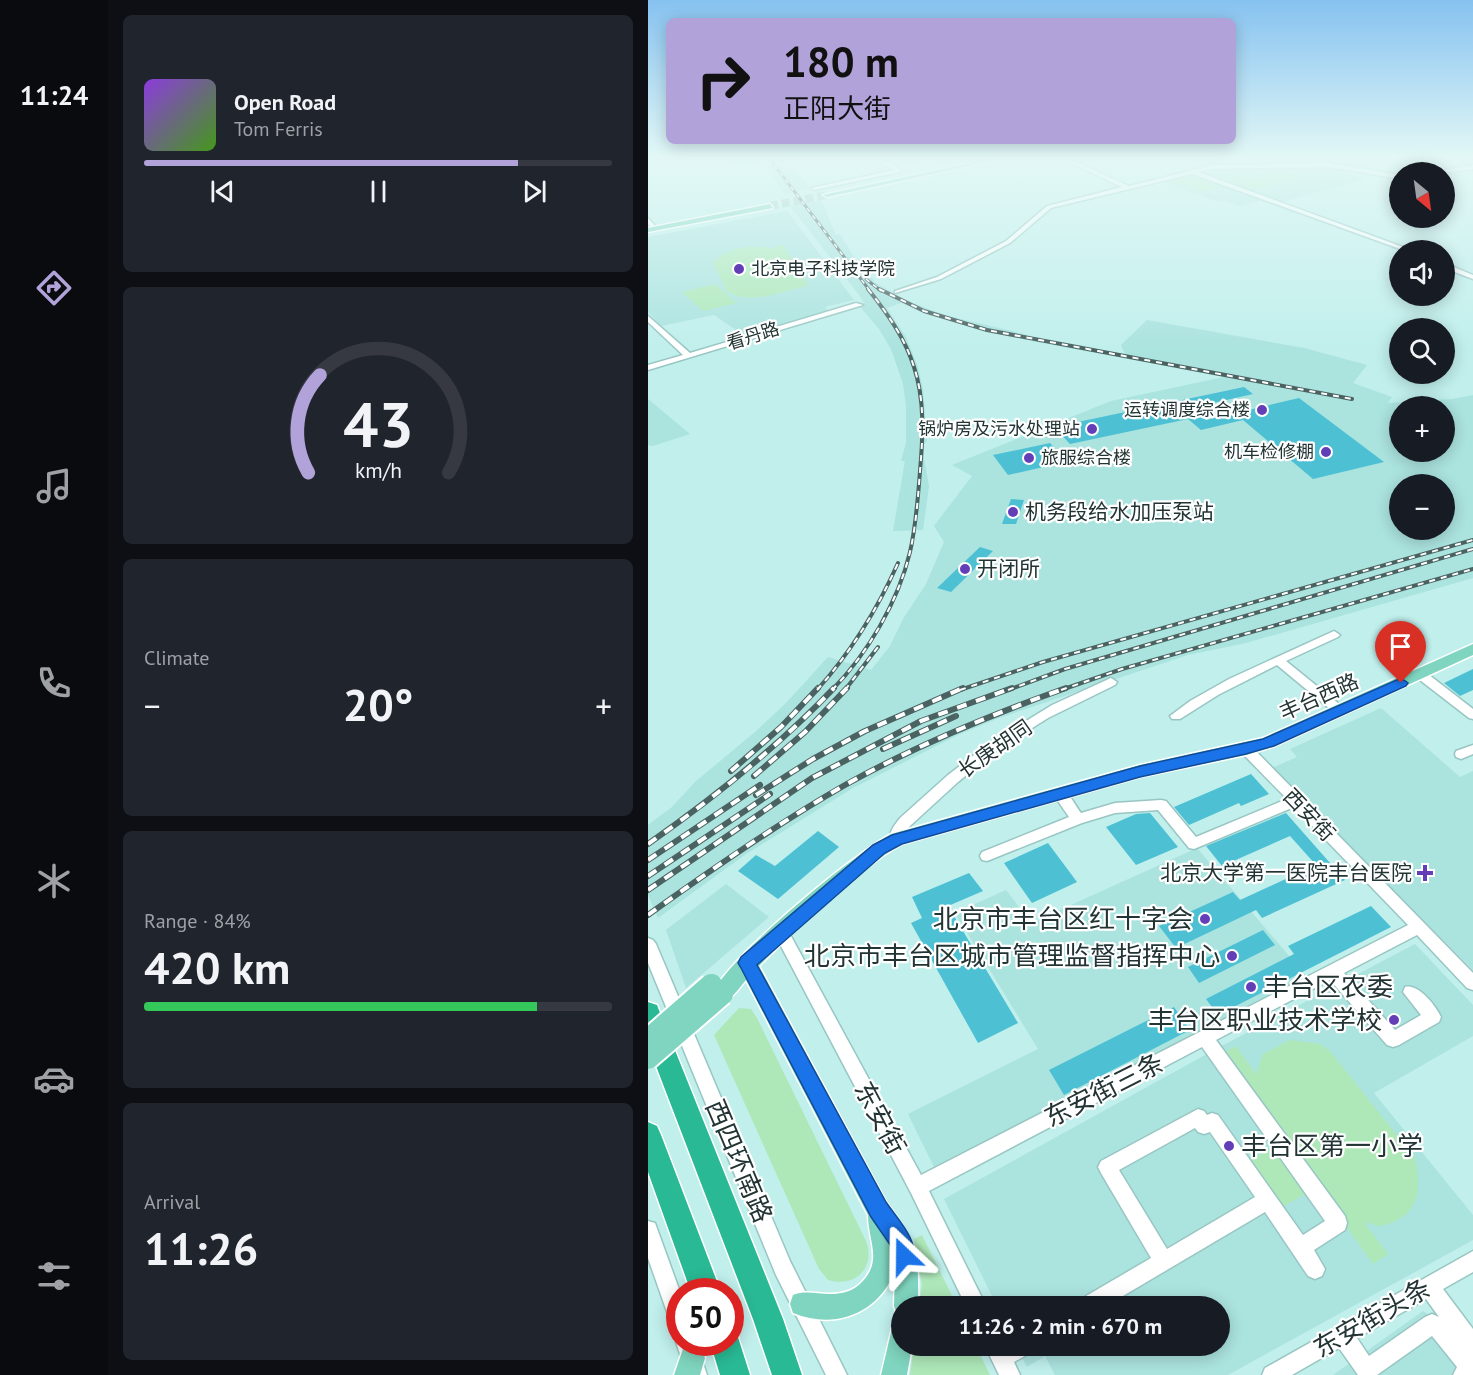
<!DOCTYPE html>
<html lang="en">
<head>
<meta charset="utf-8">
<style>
	:root { --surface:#171b24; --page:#20242c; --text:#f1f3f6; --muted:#9ea1a6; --line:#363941; --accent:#b1a2da }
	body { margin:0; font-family:"PT Sans","Noto Sans SC",sans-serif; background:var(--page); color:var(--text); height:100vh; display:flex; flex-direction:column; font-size:22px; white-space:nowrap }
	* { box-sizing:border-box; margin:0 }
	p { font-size:20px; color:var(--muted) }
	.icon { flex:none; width:33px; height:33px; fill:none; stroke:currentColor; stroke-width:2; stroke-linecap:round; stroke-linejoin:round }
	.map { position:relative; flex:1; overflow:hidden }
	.details { display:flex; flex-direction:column; gap:15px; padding:15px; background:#0d0f14; width:540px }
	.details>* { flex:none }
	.hud { position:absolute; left:18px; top:18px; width:570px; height:126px; border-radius:9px; box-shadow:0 3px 15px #0003; background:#b1a2da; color:#111; overflow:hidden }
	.needle { width:39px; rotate:151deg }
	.tools { position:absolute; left:741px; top:162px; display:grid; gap:12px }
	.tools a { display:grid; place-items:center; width:66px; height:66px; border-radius:50%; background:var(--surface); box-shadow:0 3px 15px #0003; font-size:30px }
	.speed { position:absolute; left:18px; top:1278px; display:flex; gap:12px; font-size:30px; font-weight:700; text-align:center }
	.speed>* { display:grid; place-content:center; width:78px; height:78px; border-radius:50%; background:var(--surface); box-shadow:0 3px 15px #0003; line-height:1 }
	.speed .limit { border:9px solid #d22; background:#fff; color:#111 }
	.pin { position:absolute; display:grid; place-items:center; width:51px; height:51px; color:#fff; margin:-62px -26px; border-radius:50% 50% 50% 0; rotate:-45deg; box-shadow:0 0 6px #0007 }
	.pin .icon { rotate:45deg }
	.me { position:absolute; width:66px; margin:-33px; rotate:337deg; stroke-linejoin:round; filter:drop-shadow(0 0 4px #0008) }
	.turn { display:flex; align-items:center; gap:21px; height:126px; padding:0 18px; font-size:27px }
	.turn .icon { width:78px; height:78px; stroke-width:2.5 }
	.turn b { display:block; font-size:42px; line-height:51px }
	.big { font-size:45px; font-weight:700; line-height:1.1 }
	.details .widget { flex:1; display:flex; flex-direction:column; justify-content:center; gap:9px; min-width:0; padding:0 21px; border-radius:9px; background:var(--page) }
	.details .dial { align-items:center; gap:0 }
	.dial svg { height:156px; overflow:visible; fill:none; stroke:var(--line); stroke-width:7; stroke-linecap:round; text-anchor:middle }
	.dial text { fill:var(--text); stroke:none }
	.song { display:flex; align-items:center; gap:18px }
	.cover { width:72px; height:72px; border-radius:9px; background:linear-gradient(135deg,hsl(270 70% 55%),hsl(100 70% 35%)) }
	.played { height:6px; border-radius:3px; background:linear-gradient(90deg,var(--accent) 80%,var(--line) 80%) }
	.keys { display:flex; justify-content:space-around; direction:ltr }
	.heat { display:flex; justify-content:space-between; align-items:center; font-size:33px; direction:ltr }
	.charge { height:9px; border-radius:4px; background:linear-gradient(90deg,#34c759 84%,var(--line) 0) }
	.trip { position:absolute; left:243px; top:1296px; width:339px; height:60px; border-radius:30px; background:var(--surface); box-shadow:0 3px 15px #0003; font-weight:700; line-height:60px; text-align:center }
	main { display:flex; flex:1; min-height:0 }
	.menu { display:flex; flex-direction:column; width:108px; justify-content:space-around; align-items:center; background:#090b0e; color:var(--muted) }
	.menu .icon { width:42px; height:42px }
	.menu .current { color:var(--accent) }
	.menu b { font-size:27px; color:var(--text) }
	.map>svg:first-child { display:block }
</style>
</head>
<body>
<main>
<nav class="menu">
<b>11:24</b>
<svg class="icon current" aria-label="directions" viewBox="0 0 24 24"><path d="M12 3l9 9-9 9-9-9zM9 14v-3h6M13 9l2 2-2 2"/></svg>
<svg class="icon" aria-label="music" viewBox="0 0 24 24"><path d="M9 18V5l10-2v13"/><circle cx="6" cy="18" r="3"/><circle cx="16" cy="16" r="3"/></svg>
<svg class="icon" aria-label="phone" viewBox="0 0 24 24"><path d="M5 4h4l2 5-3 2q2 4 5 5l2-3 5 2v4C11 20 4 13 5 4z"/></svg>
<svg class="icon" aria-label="climate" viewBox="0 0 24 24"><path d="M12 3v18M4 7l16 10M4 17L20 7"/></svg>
<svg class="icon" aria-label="car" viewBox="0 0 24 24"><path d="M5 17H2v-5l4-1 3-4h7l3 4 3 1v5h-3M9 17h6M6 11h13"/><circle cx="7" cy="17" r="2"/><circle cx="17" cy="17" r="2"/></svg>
<svg class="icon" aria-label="filters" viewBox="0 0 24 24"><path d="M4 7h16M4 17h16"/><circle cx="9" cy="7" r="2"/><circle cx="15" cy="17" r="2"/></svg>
</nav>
<section class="details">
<div class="widget">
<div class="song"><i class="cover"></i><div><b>Open Road</b><p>Tom Ferris</p></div></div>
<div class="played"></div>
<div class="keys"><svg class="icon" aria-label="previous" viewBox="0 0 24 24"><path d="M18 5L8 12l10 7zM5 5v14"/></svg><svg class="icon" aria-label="pause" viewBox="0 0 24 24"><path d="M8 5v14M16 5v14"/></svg><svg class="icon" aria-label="next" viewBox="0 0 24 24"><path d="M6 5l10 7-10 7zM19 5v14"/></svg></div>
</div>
<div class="widget dial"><svg viewBox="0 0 100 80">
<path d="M14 69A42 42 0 1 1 86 69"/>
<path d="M14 69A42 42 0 0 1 20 19" stroke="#b1a2da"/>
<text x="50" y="56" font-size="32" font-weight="700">43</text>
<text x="50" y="72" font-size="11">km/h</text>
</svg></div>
<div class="widget"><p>Climate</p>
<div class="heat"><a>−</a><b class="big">20°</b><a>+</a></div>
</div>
<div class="widget"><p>Range · 84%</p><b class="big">420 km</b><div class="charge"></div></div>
<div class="widget"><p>Arrival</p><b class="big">11:26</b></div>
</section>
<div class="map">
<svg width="825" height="1375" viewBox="0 0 825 1375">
	<rect width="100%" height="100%" fill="#c0efec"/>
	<!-- built -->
	<path fill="#abe3df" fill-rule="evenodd" d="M78 158H139L163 189 137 194 113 163 84 167Z
		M676 164 717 179 635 202 551 172 567 169H626Z
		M544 173 616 200 591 206 576 201 570 202 512 181Z
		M172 201H175L174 202 188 235 192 234 208 260 221 277 227 280 225 281 260 301 296 315 380 335 379 340 330 329 253 303 239 308 258 337 270 367 275 389 279 440 276 445V459L281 486 275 530 245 531 257 461H253L258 443V406L255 384 243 349 231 329 213 308 216 303 211 295 142 206Z
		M139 211 206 300 177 307 181 312 97 336 66 315 13 326 0 312V237Z
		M499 320 656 348 719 365 705 383 744 397 740 403 804 399 825 395V578L598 643 540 655 351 718 310 735 205 788 98 854 10 918 0 895V825L24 807 47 782 107 732 138 703 180 657 223 670 242 646 255 619 278 584 296 542 286 526 324 476 304 465 463 401 576 377 384 341 387 337 477 354 473 345ZM752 406H796V452H752ZM752 484H796V530H752Z
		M0 399 42 434 5 446 0 445Z
		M733 708 812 777 825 771V970L624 768 649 757 642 749Z
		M549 848 659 977 286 1167 260 1114 390 1049 307 913 358 890 383 923Z
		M78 884 121 917 38 988 18 930Z
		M767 944 825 1005V1036L726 1093 825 1215V1240L580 1375H407L397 1356 379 1367 368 1346H572V1306H349L296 1199 566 1050Z
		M775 1311 799 1326 825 1375H685Z"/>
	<!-- green -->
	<path fill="#aee8b9" d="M627 170 646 176H660L607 190 577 179 593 175 600 178Z
		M542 176 573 187 552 192 520 181Z
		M135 245 161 286C135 290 105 306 79 292L65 263C79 245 109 245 129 249L128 246Z
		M67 284 88 303 55 311 34 292Z
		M91 1008 103 1009 109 1018 218 1241C228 1268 207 1288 180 1280L171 1269 66 1035Z
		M642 1040 672 1044 682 1051 767 1158C772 1180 774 1204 753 1218 746 1222 738 1226 730 1226 726 1225 721 1223 716 1222L740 1254 725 1264 574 1053 588 1046 608 1074 615 1054Z
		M627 1146 660 1192 635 1207 602 1160Z
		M274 1235 309 1306H271L274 1285 266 1239Z
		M266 1346H328L342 1375H262Z"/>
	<!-- building -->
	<path fill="#4dc0d4" d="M596 387 605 394 543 408 558 420 651 398 736 462 665 479 595 420 553 430 540 419 422 444 406 427Z
		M402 443 418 462 360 475 345 455Z
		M363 499 376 500 368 524H354Z
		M332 547 345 551 303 592 289 588Z
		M825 669V690L812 696 796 683Z
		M603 774 621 794 593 806 591 803 541 825 526 807Z
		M502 813 530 847 488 865 458 827 488 814Z
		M638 813 697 880 614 918 608 910 528 948 511 926 585 892 592 900 668 865 642 836 574 866 558 846Z
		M170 831 191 847 130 899 90 871 108 855 127 866Z
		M400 843 429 882 384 903 356 863Z
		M321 873 335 891 300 906 370 1023 330 1043 263 923 274 918 264 897Z
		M723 906 743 927 570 1015 558 999 646 954 640 946Z
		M615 930 627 945 551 983 540 967Z
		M526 1007 542 1030 416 1095 401 1070Z"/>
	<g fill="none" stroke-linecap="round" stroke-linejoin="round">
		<!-- major-tunnel -->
		<path stroke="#a0cac7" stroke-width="8" stroke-dasharray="8 4" stroke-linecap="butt" d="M122 206 179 195"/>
		<!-- minor casing -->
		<g stroke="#98c6c3" stroke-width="3">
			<path id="minor" d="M259 158H273L243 164 253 170V172L166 190 163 188 246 170 236 164V162Z
				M412 158H420L481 186 565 165 682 163 752 175V179L682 167 565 169 550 172 763 250H755L544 174 403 208 362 243 293 279 247 293V291L289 277 358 241 399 206 474 187Z
				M825 165V169L796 173 787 172Z
				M0 218 9 228V230H5L0 224Z
				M796 263 825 275V279L796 268Z
				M208 303 215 305 0 370V365L35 355 0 322V316L42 353Z
				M686 631 692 635 690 637 638 661 696 708 698 711 696 714H688L629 665 570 695 532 719H524L522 716 542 701 581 679Z
				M772 670 776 671 825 709V719L821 718 768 677 766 674 768 671Z
				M463 678 469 682 467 685 400 718 348 751 310 782 262 826 257 832 254 843 249 844 244 843C239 833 246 826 252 818L300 775 339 745 404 705Z
				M598 745 603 746 825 973V990L819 988 769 935 696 973 747 1030 773 1015 755 992 757 987C770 983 788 1006 793 1017L791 1022 751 1045 745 1047 739 1045 682 980 568 1040 697 1216 699 1223 697 1230 666 1250 677 1269 674 1276 667 1279 660 1276 617 1212 458 1306H430L433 1299 503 1258 453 1173 450 1167 453 1161 550 1109 556 1111 559 1115 564 1113 570 1115 655 1235 677 1221 554 1047 281 1191 338 1306H318L263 1193 125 931 128 927 133 925 138 927 273 1175 760 925 646 807 546 849 541 848 510 810 467 813 434 823 339 861 334 860 332 856 334 852 421 817 405 794 407 791C420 787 426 804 433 813L467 803 513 800 518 801 548 837 639 799 593 752 592 749 593 746ZM547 1128 550 1132 556 1134 562 1132 607 1197 519 1249 471 1170Z
				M825 745V754L813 759 808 757 807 754 808 751Z
				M0 938 5 940 8 944 142 1261 199 1375H178L128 1275 0 963Z
				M0 1221 7 1223 32 1292V1332L25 1329 0 1258Z
				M825 1251V1272L795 1289 825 1329V1375H805L809 1367 784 1336 729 1375H710L691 1348 644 1375H614L617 1368ZM778 1299 791 1317 784 1314 777 1317 721 1356 709 1338Z
				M32 1335V1342H48L59 1375H39L28 1342Z
				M337 1346H385L382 1353 366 1362 372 1375H351Z"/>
		</g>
		<!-- major casing -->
		<g stroke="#fff" stroke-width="3">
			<path id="major" d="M345 158H358L179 197 175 195Z
				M122 204 125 208 0 232V228Z
				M825 644V655L627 746 598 755 492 777 254 844C208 870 155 922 117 960L111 966 238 1202C269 1244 271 1254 270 1306H254V1317L249 1315 246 1306 247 1272C229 1314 187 1330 145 1313L142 1304 145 1295C157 1290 169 1294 182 1294 193 1294 203 1292 212 1284 236 1261 220 1242 220 1215L98 980C89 990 82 1005 67 1000L64 994C83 955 203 856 243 834L492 765 615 738Z
				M254 1321V1346H264L259 1375H233L245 1324Z
				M44 1345 53 1349 57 1358 52 1375H26L35 1349Z"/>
		</g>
		<!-- highway casing -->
		<g stroke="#fff" stroke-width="3">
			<path id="highway" d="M0 1002 9 1005 12 1013 135 1319 154 1375H124L105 1319 0 1045Z
				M0 1122 9 1126 13 1135 73 1292H43L0 1172Z
				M82 1329 88 1331 102 1375H72L62 1342H82Z"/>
		</g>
		<!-- minor -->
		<use href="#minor" fill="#fff" fill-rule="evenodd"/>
		<!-- major -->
		<use href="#major" fill="#7fd5bf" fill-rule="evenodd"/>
		<!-- highway -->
		<use href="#highway" fill="#29b994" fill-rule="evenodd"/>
		<!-- rail-far2 casing -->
		<g stroke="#4a6362" stroke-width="3">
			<path id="rail-far2" d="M121 158 222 291
				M218 279 233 291"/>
		</g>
		<!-- rail-far1 casing -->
		<g stroke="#4a6362" stroke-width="4">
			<path id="rail-far1" d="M231 289 276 311 339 330 704 399
				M169 690C203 652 229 610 250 563
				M184 690C220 653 250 602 262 552 268 526 270 498 272 471 275 437 277 400 266 367 257 338 239 313 220 289
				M197 690 230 647
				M312 690 395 662 825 540
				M360 690 417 669 825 549
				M413 690 474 669 825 569"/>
		</g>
		<!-- rail casing -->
		<g stroke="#4a6362" stroke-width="6">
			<path id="rail" d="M235 749 308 716
				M83 771 133 727 170 688
				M106 776 157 732 199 688
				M108 795 165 759 217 731 315 688
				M0 844C67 797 129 748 186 688
				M0 860 112 785
				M0 876 122 794
				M0 890 164 778 273 721 364 688
				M0 915C64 869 129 824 197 785 267 746 342 715 418 688"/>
		</g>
		<!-- rail-far2 -->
		<use href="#rail-far2" stroke="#fff" stroke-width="1.5" stroke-dasharray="4.5" stroke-linecap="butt"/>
		<!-- rail-far1 -->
		<use href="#rail-far1" stroke="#fff" stroke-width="2" stroke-dasharray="6" stroke-linecap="butt"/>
		<!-- rail -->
		<use href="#rail" stroke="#fff" stroke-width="4" stroke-dasharray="10" stroke-linecap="butt"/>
		<!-- major-bridge-far1 casing -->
		<g stroke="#fff" stroke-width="20" stroke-linecap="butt">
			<path id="major-bridge-far1" d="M61 987 65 983"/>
		</g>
		<!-- major-bridge casing -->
		<g stroke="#fff" stroke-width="26" stroke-linecap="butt">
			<path id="major-bridge" d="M0 1040 63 985
				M0 1058 74 994"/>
		</g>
		<!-- major-bridge-far1 -->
		<use href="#major-bridge-far1" stroke="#7fd5bf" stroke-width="17"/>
		<!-- major-bridge -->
		<use href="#major-bridge" stroke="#7fd5bf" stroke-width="22"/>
	</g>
	<!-- sky -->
	<linearGradient id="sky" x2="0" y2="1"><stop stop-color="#86c2f0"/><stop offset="0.45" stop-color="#e3f8f6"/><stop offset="1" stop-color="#e3f8f6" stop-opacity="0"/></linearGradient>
	<rect width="825" height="351" fill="url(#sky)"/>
	<!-- route -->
	<path fill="#1a73e8" stroke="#114b97" stroke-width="1.5" d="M753 678 760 683 758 686 626 746 598 754 492 777 254 844 237 853 109 965 238 1202C250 1220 273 1242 264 1264L256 1267 248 1264 243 1246 223 1217 93 968 90 963 93 957 225 845 244 835 492 766 615 739Z"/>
	<!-- markers -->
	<g fill="#633fb7" stroke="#fff" stroke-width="2">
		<circle cx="91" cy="269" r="6"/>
		<circle cx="614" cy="410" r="6"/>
		<circle cx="444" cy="429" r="6"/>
		<circle cx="678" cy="452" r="6"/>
		<circle cx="381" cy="458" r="6"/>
		<circle cx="365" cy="512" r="6"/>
		<circle cx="317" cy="569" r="6"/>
		<path d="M774 864h6v6h6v6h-6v6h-6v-6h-6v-6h6z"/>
		<circle cx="557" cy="919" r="6"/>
		<circle cx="584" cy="956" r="6"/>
		<circle cx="603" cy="987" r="6"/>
		<circle cx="746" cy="1020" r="6"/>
		<circle cx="581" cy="1146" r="6"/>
	</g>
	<g text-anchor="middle" stroke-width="4.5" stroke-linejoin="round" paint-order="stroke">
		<!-- far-poi labels -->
		<g font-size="18" fill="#223433" stroke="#fff" text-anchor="end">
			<text x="103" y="275" text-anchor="start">北京电子科技学院</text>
			<text x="602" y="416">运转调度综合楼</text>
			<text x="432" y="435">锅炉房及污水处理站</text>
			<text x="666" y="458">机车检修棚</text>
			<text x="393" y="464" text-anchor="start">旅服综合楼</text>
		</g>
		<!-- far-street labels -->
		<g font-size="18" fill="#223433" stroke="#fff">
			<text transform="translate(105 336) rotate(-17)" y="6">看丹路</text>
		</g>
		<!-- poi labels -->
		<g font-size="21" fill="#223433" stroke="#fff" text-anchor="start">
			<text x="377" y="519">机务段给水加压泵站</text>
			<text x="329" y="576">开闭所</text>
			<text x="764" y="880" text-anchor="end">北京大学第一医院丰台医院</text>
		</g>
		<!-- street labels -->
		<g font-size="21" fill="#223433" stroke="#fff">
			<text transform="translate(671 697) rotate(-24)" y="7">丰台西路</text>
			<text transform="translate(347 749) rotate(-35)" y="7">长庚胡同</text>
			<text transform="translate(661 815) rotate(46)" y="7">西安街</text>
		</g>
		<!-- near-poi labels -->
		<g font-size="26" fill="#223433" stroke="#fff" text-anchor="end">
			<text x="545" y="928">北京市丰台区红十字会</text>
			<text x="572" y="965">北京市丰台区城市管理监督指挥中心</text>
			<text x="615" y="996" text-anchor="start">丰台区农委</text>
			<text x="734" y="1029">丰台区职业技术学校</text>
			<text x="593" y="1155" text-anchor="start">丰台区第一小学</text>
		</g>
		<!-- near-street labels -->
		<g font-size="26" fill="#223433" stroke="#fff">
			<text transform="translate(456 1090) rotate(-27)" y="9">东安街三条</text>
			<text transform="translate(232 1118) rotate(62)" y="9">东安街</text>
			<text transform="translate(91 1161) rotate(67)" y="9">西四环南路</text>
			<text transform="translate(724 1318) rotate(-30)" y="9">东安街头条</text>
		</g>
	</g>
</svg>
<div class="tools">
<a><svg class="needle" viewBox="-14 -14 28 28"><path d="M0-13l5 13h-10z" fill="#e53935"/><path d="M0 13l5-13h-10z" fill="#9ea1a6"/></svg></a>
<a><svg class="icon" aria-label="sound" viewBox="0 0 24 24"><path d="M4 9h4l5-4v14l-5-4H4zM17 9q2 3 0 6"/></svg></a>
<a><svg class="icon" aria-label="search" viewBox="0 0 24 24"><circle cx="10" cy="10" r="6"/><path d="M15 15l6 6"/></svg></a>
<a>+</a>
<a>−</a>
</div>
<div class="speed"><div class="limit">50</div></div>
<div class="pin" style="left:753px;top:683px;background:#d93025"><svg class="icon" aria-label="arrive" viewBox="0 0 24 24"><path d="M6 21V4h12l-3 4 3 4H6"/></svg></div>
<svg class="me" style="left:256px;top:1256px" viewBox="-20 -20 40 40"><path d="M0-17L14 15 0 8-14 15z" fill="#1a73e8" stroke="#fff" stroke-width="4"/></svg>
<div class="trip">11:26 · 2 min · 670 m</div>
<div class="hud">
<div class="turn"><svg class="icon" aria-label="right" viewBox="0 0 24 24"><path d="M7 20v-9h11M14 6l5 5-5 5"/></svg><div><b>180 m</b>正阳大街</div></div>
</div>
</div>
</main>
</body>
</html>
